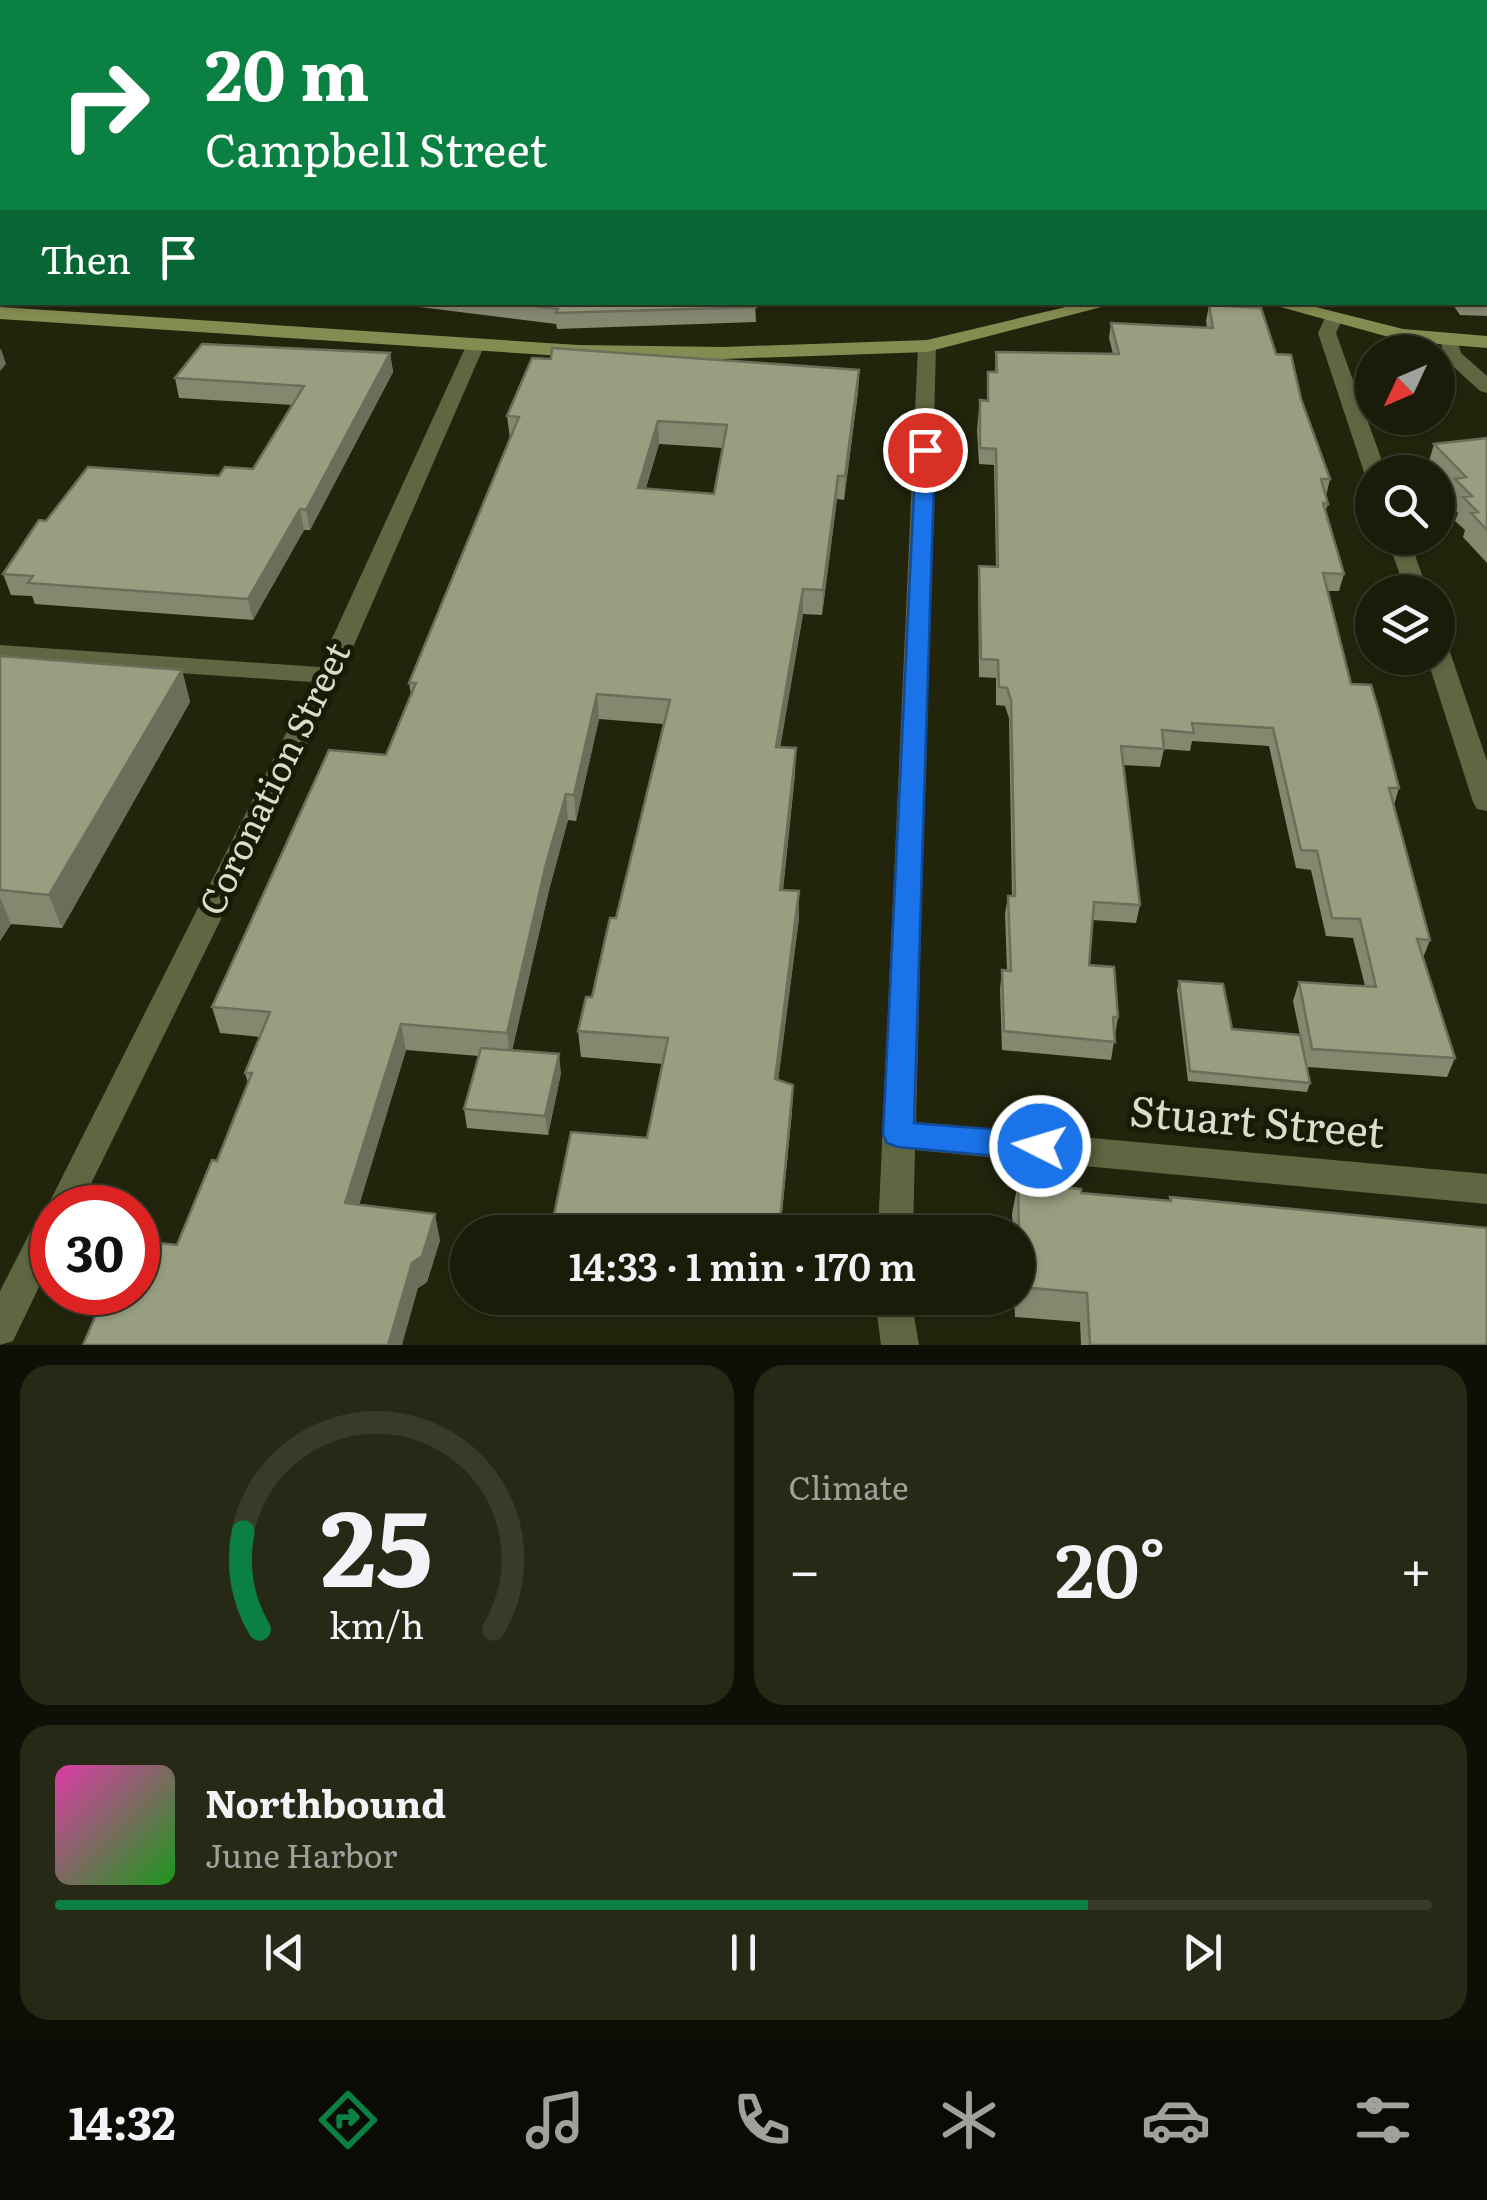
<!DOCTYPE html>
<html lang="en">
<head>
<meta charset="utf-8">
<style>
	:root { --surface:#1a1c09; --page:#272917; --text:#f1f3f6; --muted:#9fa19c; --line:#383a2a; --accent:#0b8043 }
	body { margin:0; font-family:Literata,serif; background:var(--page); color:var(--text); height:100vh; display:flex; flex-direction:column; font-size:38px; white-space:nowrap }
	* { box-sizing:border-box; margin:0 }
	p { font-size:32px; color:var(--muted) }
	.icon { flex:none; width:55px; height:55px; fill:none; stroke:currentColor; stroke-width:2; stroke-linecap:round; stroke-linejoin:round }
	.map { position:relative; height:1345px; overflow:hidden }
	.panel { display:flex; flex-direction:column; gap:20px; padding:20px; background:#0e0f05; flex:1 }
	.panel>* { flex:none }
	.banner { position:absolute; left:0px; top:0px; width:1488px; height:305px; box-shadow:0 2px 8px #0004,0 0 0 2px var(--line); background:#0b8043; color:#fff; overflow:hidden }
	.needle { width:65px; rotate:226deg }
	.buttons { position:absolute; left:1355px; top:335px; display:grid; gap:20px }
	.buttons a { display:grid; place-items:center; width:100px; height:100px; border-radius:50%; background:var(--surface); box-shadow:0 2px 8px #0004,0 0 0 2px var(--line); font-size:50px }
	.speed { position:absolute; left:30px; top:1185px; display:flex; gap:20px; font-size:50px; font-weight:700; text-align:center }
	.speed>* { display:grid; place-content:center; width:130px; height:130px; border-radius:50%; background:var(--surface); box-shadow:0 2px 8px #0004,0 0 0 2px var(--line); line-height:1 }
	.speed .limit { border:15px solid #d22; background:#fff; color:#111 }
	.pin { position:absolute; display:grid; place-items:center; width:85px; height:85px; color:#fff; margin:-42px; border:5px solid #fff; border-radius:50%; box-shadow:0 2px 10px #0007 }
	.me { position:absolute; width:110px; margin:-55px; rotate:275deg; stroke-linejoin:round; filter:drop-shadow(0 0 8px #0008) }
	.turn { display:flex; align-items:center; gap:35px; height:210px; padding:0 40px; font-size:45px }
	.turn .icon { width:130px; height:130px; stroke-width:2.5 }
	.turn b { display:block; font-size:70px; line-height:85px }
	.then { display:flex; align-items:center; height:95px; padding:0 40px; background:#0003; gap:20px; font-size:38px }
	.big { font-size:75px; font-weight:600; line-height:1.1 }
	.panel .widget { flex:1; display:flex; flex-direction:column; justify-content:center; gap:15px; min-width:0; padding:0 35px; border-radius:30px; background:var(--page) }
	.panel .dial { align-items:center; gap:0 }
	.dial svg { height:260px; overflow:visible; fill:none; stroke:var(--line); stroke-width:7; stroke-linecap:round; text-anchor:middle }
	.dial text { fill:var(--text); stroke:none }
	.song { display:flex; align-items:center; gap:30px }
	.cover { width:120px; height:120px; border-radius:15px; background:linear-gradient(135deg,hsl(320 70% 55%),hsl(120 70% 35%)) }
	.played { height:10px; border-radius:5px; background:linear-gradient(90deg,var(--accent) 75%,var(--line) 75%) }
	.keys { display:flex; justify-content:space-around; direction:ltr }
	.heat { display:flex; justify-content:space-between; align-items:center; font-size:55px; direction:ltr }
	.panel .tiles { flex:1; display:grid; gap:20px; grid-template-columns:1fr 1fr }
	.widget:last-child { grid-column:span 2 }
	.trip { position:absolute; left:450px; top:1215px; width:585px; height:100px; border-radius:50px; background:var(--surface); box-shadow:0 2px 8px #0004,0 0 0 2px var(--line); font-weight:600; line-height:100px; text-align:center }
	.tab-bar { display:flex; height:160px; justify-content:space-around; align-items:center; background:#0a0b04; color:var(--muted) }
	.tab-bar .icon { width:70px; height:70px }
	.tab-bar .selected { color:var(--accent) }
	.tab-bar b { font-size:45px; color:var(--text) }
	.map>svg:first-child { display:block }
</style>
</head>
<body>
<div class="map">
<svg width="1487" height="1345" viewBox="0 0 1487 1345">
	<rect width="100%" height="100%" fill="#22250c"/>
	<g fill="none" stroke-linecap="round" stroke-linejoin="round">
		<!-- street -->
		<path fill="#616642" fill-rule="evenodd" d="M1333 314 1342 320 1336 333 1386 472H1372V478L1364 472 1318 333 1326 316Z
			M1449 334 1456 336 1461 353 1487 376V393L1480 391 1445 359 1440 340Z
			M476 338 485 344 341 675 79 1208H52V1260L13 1341 0 1345V1291L40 1213 45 1211 312 682 0 661V645L319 667 467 344Z
			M927 340 936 346 916 1122 1487 1174V1204L915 1150 913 1232H878L918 346Z
			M1387 538H1409L1428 592H1406Z
			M1438 644 1450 652 1487 761V811L1477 809 1473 802 1427 658H1438Z
			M875 1298H911L919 1345H881Z"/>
		<!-- secondary -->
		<path fill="#858c51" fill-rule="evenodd" d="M1087 302H1121L927 352 723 359 578 357 0 319V307L578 345 723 347 927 340Z
			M1263 302H1296L1403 329 1487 336V348L1403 341Z"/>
	</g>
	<!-- wall -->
	<path fill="#84886f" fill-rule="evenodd" d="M1485 180V192L1487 193V316L1460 315 1451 302H1485Z
		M2 189V272H0V193Z
		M332 302H364L360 307Z
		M379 302H755L756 322 557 329 556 324Z
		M1209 305 1276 354 1301 399 1330 479 1326 496 1328 504 1325 512 1344 574 1339 591H1328L1351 684 1399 788 1394 805 1430 940 1423 958 1455 1058 1447 1077 1307 1067 1310 1083 1307 1092 1188 1081 1177 990 1179 981 1232 1029 1300 1035 1293 1001 1299 982 1365 986 1353 938 1326 936 1311 870 1296 868 1269 746 1192 741 1190 751 1164 749 1160 767 1123 765 1140 905 1136 923 1092 920 1089 965 1118 1017 1111 1060 1002 1050 1000 989 1002 970 1007 971 1005 914 1008 896H1012L1009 718 1005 706 996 705V678L979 677 978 583 979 566 996 567 994 465 979 464 977 430 980 400 987 401 988 372H995L996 352 1113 354 1109 338 1111 323 1207 328 1206 321Z
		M390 353 393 372 310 530H304L253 620 35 604 32 596 11 595 3 574 219 476 253 469 293 405 179 398 175 378Z
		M859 370 858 392 844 500 837 499 822 615 803 614 780 747 795 774 783 890 799 918 778 1080 793 1085 792 1111 780 1232H555L553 1220 647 1138 663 1064 581 1057 578 1031 592 997 616 918 663 724 599 719 576 821 568 820 549 890 512 1051 561 1073 548 1135 467 1128 464 1109 479 1056 406 1050 359 1205 440 1240 427 1282 418 1288 177 1245 217 1161 248 1083 245 1073 260 1037 220 1033 212 1007 386 755 411 694 409 683 510 439 507 416ZM659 444 723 448 714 494 646 488Z
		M1487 438V563L1463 537 1465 530 1455 521 1458 513 1448 503 1451 493 1438 479V472H1431L1427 468 1434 444Z
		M0 656 182 670 190 702 62 928 11 924 0 941Z
		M1018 1183 1081 1193 1169 1201 1170 1197 1487 1345H1081L1080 1322 1015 1317 1014 1298H1018V1232H1013L1012 1214Z
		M687 1298H774L773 1307Z"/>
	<!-- shaded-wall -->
	<path fill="#6b6f5a" d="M2 22V35L0 38V24Z
		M1 349 6 364 0 371V350Z
		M390 353 393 372 310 530 306 510Z
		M859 370 858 392 844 500 845 476Z
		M658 421 659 444 639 511 638 488Z
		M838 476 837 499 822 615 823 590Z
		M300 509 304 530 253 620 248 599Z
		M803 589V614L776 772V747Z
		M182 670 190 702 62 928 49 895Z
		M597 694 599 719 576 821 574 795Z
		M796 748 795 774 780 916V890Z
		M566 794 568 820 549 890 510 1059 507 1033 546 864Z
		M799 891V918L775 1105V1079Z
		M0 897 11 924 0 941Z
		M401 1024 406 1050 352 1229 345 1203Z
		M559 1054 561 1073 548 1135 545 1116Z
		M793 1085 792 1111 780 1232H779Z
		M435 1214 440 1240 427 1282 418 1288 402 1345H388L412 1263Z"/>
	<!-- building -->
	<path fill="#999e81" stroke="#6b6f5a" stroke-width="2.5" fill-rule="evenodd" d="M219 0H418L426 2 429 0H1487V117L1485 118V2H216Z
		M1485 180V192L1487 193V300H1485Z
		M2 189V258H0V193Z
		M506 302H755L756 307 556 313 558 309Z
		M1209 305 1261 308 1276 354 1291 355 1301 399 1330 479H1321L1328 504 1323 503 1344 574 1323 573 1351 684 1371 685 1381 719 1399 788H1389L1430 940 1417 939 1455 1058 1312 1049 1299 982 1376 987 1360 919 1332 918 1317 851 1301 850 1273 728 1192 723 1194 733 1162 730 1164 749 1121 746 1140 905 1094 902 1089 965 1114 967 1118 1017H1113L1115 1042 1004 1031 1002 970 1011 971 1008 896H1015L1011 700 1007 688 999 687 998 660 981 659 979 566 998 567 996 449 980 448V400L988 401V372H997L996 352 1119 354 1111 323 1213 328Z
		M202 344 390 353 306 510 300 509 248 599 28 583 33 576 3 574 39 520 46 521 88 467 219 476 225 467 253 469 304 386 175 378Z
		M552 348 859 370 845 476H838L823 590 803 589 776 747 796 748 780 890 799 891 775 1079 793 1085 779 1232H632L553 1220 571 1132 647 1138 668 1038 578 1031 586 997H592L610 918H616L670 700 597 694 574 795 566 794 546 864 507 1033 401 1024 345 1203 435 1214 422 1256 412 1263 388 1345H83L106 1292H138V1241L177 1245 212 1160 217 1161 252 1073H245L270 1012 212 1007 329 750 386 755 416 683H409L519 417 507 416 532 358 551 359ZM658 421 727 425 714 494 638 488Z
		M1487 438V530L1471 513 1478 512 1463 497 1472 496 1455 479 1466 477 1434 444Z
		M0 656 182 670 49 895 0 890Z
		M1179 981 1223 984 1232 1029 1300 1035 1310 1083 1190 1071Z
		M481 1048 559 1054 545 1116 464 1109Z
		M1018 1183 1081 1189V1193L1171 1201 1170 1197 1487 1228V1345H1090L1087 1293 1020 1287Z"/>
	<!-- route -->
	<path fill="#1a73e8" stroke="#114b97" stroke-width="2.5" d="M925 444 935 450 914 1123 1040 1133 1050 1137 1055 1146 1050 1156 1040 1160 898 1147 887 1143 883 1134 916 450Z"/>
	<g text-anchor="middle" stroke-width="10" stroke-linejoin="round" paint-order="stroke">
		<!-- street labels -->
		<g font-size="35" fill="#dadccd" stroke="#191b04">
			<text transform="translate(275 779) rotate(-64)" y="12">Coronation Street</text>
		</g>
		<!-- near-street labels -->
		<g font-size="42" fill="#dadccd" stroke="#191b04">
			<text transform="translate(1257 1122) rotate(5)" y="15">Stuart Street</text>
		</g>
	</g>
</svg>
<div class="buttons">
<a><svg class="needle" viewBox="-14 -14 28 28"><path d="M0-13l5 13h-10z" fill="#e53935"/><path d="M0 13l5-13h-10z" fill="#9fa19c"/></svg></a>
<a><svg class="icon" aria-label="search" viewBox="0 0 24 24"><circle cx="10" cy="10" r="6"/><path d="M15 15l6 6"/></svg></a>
<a><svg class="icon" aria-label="layers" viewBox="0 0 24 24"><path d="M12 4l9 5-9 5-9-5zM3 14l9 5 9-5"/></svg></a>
</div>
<div class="speed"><div class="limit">30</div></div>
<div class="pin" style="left:925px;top:450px;background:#d93025"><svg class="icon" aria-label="arrive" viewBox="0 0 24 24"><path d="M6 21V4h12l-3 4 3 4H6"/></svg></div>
<svg class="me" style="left:1040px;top:1146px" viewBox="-20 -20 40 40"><circle r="17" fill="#1a73e8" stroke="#fff" stroke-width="3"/><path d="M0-11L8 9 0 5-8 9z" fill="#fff"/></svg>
<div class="trip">14:33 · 1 min · 170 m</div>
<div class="banner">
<div class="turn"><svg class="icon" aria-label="right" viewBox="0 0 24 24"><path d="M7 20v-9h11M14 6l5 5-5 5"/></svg><div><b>20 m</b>Campbell Street</div></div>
<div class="then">Then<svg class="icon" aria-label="arrive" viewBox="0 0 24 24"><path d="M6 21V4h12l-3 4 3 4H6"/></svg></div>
</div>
</div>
<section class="panel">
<div class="tiles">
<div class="widget dial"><svg viewBox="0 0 100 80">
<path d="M14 69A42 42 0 1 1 86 69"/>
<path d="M14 69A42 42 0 0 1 9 39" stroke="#0b8043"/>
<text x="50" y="56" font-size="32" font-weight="700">25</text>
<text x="50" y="72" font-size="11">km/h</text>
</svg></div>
<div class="widget"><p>Climate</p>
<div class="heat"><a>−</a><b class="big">20°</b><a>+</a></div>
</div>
<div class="widget">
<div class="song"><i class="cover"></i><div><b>Northbound</b><p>June Harbor</p></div></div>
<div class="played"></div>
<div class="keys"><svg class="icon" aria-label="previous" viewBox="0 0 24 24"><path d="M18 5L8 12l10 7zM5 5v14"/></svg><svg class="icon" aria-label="pause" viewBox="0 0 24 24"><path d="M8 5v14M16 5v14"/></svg><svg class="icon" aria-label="next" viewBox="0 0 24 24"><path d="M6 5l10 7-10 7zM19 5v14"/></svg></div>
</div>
</div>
</section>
<nav class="tab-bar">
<b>14:32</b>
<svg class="icon selected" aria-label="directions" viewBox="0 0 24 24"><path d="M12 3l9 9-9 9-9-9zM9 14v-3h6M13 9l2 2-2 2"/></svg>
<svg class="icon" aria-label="music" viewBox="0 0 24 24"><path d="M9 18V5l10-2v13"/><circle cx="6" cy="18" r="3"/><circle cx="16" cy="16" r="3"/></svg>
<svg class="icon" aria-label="phone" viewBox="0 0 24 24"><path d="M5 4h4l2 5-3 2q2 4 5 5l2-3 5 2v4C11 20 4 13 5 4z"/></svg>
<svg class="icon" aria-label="climate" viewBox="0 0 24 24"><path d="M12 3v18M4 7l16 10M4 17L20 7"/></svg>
<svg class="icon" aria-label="car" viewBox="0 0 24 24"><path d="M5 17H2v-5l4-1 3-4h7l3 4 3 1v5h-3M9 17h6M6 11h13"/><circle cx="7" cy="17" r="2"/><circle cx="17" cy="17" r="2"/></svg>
<svg class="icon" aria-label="filters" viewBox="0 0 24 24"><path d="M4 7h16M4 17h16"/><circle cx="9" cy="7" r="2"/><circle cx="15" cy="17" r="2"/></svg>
</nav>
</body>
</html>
